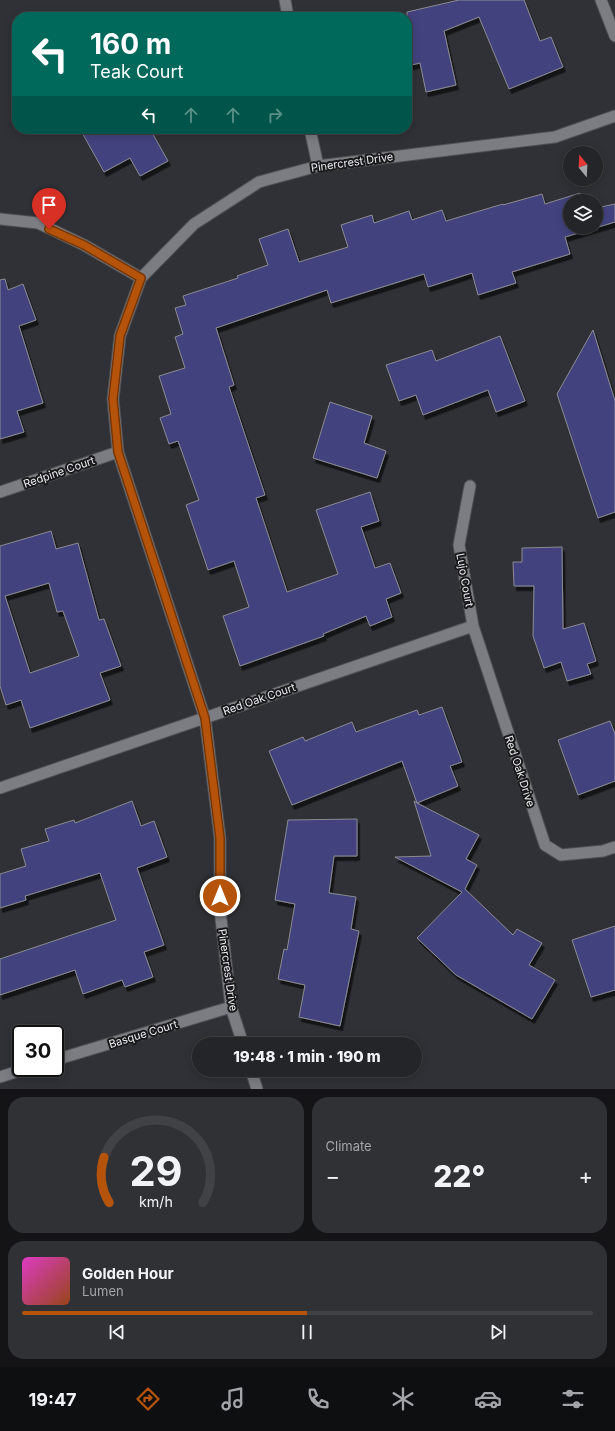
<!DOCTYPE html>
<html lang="en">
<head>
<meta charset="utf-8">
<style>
	:root { --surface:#242528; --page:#303134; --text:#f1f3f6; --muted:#a3a5a8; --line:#414245; --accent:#b45309 }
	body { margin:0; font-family:Inter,sans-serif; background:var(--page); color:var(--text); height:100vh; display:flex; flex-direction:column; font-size:15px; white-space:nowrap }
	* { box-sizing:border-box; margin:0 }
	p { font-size:13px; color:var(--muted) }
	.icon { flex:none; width:22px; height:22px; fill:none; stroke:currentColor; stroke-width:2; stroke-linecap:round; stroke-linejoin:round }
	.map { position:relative; height:1089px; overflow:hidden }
	.drawer { display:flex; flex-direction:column; gap:8px; padding:8px; background:#141416; flex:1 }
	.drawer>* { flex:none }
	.top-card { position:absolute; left:12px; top:12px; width:400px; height:122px; border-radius:16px; box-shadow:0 2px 10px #0003,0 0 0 1px var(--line); background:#00695c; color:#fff; overflow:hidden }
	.needle { width:26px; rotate:342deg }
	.buttons { position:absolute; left:563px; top:146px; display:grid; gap:8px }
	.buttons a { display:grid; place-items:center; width:40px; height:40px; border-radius:50%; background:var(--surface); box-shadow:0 2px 10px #0003,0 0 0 1px var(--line); font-size:20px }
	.speed { position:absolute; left:12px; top:1025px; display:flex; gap:8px; font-size:20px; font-weight:700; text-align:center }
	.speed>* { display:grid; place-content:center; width:52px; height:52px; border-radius:50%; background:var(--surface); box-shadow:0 2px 10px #0003,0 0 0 1px var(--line); line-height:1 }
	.speed .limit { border:2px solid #111; border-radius:6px; background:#fff; color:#111 }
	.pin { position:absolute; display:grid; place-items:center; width:34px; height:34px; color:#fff; margin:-41px -17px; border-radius:50% 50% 50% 0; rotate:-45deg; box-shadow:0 0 4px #0007 }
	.pin .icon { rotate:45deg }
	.me { position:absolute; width:44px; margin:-22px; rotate:0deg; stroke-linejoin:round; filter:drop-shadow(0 0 3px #0008) }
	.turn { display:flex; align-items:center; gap:14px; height:84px; padding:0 12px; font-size:18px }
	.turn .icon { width:52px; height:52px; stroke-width:2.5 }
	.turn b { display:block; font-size:28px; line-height:34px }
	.lanes { display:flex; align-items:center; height:38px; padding:0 12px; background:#0003; justify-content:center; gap:20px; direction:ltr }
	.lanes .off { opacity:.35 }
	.big { font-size:30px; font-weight:800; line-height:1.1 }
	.drawer .card { flex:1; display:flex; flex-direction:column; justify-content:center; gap:6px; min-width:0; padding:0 14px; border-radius:16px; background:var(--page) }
	.drawer .dial { align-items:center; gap:0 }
	.dial svg { height:104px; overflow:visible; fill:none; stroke:var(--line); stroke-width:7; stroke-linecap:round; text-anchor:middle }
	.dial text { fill:var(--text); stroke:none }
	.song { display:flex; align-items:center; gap:12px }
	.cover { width:48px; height:48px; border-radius:6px; background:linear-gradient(135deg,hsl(310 70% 55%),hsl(20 70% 35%)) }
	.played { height:4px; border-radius:2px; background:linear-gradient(90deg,var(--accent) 50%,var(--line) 50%) }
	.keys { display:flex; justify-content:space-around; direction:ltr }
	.heat { display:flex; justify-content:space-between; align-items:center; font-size:22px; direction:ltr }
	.drawer .tiles { flex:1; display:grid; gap:8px; grid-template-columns:1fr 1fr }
	.card:last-child { grid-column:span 2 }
	.trip { position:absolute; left:192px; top:1037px; width:230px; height:40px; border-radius:20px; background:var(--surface); box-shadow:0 2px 10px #0003,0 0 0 1px var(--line); font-weight:800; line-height:40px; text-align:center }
	.dock { display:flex; height:64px; justify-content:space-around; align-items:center; background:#0e0f10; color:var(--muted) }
	.dock .icon { width:28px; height:28px }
	.dock .selected { color:var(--accent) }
	.dock b { font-size:18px; color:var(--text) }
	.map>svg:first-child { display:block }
</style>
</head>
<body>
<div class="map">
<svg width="615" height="1089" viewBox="0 0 615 1089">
	<defs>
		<filter id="shadow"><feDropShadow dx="2.5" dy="4.5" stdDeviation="0" flood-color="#0009"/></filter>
	</defs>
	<rect width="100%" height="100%" fill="#303136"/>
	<!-- building -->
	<path fill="#42437e" stroke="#8a8b92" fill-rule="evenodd" filter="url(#shadow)" d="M459 0H524L540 41 551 37 563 67 509 89 479 17 444 31 456 85 426 92 420 63 407 66V12Z
		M80 129H150L168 161 140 176 130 158 104 172Z
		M580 193 582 201H570V227H596V208L615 204V222L565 237 570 254 512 272 516 283 478 295 472 273 428 287 424 274 331 303 327 290 216 328 234 385 229 387 265 495 256 498 287 592 338 574 316 510 370 492 379 521 361 527 375 568 390 563 401 593 386 599 392 617 370 626 366 616 323 634 324 636 240 666 223 616 249 607 234 561 208 570 186 505 199 500 178 441 169 444 160 418 171 414 159 376 185 368 175 337 183 334 175 308 186 305 183 296 238 278 237 276 268 265 259 239 288 229 299 262 348 247 341 225 372 215 374 223 409 211 412 220 442 210 446 221 503 204V205L542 194 545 204Z
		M5 279 8 290 23 284 36 320 19 326 43 403 17 411 24 432 0 439V280Z
		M593 330 615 401V512L598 518 557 394Z
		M500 336 525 401 496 412 488 390 423 415 416 395 399 401 386 365 432 350 436 361Z
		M330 402 372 416 364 443 386 451 377 478 313 458Z
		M51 531 56 549 78 543 99 620 104 619 121 666 100 673 110 700 30 728 21 700 6 705 0 686V546ZM49 583 57 612 63 611 79 656 30 673 5 596Z
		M562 547 563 629 584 623 596 661 587 664 591 674 567 681 561 662 544 668 533 636 534 586H514L513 562H522V548Z
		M442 707 462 762 450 766 458 786 417 803 479 835 466 859 477 865 465 889 513 935 517 929 542 943 529 965 555 980 532 1019 456 975 417 938 462 892 395 857 431 856 414 801 417 803 402 761 292 805 269 751 303 737 305 741 352 722 356 732 417 710 419 715Z
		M610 721 615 734V781L578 795 558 740Z
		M132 801 141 826 154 821 167 857 137 868 164 945 144 952 153 977 125 987 122 980 83 994 75 970 0 995V959L116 920 100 873 25 896 26 900 0 908V874L26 866 21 849 49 841 45 829 74 820 75 823Z
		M357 819V856H334L329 893 356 897 351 929 359 931 340 1026 299 1017 305 985 278 979 284 949 287 950 295 904 275 900 288 820Z
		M615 926V990L591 997 572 940Z"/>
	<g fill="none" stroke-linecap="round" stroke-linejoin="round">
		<!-- minor casing -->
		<g stroke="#4f5054" stroke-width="13">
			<path id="minor" d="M285 0 288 17
				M601 0 615 36
				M310 129 318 166
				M0 219 38 223 84 245 141 278
				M470 486 459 545 473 626 545 845 561 855 603 851 615 847
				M0 492 118 452
				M0 788 473 626
				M243 1044 231 1007 220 910V838L205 718 118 452 113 399 120 336 141 278 194 224 259 182 318 166 555 137 615 116
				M55 1060 231 1007
				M251 1070 257 1089
				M0 1077 28 1068"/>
		</g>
		<!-- minor -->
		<use href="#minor" stroke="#7c7d83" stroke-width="11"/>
	</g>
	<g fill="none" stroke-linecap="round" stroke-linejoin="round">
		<!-- route casing -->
		<g stroke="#753606" stroke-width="10">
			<path id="route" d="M49 229 84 245 141 278 120 336 113 399 118 452 205 718 220 838V896"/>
		</g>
		<!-- route -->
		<use href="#route" stroke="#b45309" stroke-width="7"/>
	</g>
	<g text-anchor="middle" stroke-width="4" stroke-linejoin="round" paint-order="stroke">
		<!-- street labels -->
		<g font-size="11" fill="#eaebee" stroke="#19191c">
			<text transform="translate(352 162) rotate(-8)" y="4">Pinercrest Drive</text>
			<text transform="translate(59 472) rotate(-19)" y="4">Redpine Court</text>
			<text transform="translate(465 580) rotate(80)" y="4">Lujo Court</text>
			<text transform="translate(259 699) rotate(-19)" y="4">Red Oak Court</text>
			<text transform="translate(520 771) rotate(72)" y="4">Red Oak Drive</text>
			<text transform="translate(228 970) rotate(82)" y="4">Pinercrest Drive</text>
			<text transform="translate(143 1034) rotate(-17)" y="4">Basque Court</text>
		</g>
	</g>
</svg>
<div class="buttons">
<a><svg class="needle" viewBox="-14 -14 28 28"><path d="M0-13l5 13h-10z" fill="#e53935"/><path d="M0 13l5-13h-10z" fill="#a3a5a8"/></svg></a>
<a><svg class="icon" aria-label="layers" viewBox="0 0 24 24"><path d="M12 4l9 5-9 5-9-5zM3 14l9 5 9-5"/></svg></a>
</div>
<div class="speed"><div class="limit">30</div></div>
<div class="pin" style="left:49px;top:229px;background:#d93025"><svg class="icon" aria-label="arrive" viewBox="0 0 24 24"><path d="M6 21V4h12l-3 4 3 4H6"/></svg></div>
<svg class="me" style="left:220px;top:896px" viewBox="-20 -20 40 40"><circle r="17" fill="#b45309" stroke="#fff" stroke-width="3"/><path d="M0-11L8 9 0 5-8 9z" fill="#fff"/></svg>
<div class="trip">19:48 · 1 min · 190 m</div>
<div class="top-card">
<div class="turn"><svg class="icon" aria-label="left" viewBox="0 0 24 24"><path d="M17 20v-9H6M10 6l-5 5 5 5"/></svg><div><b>160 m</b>Teak Court</div></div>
<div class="lanes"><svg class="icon" aria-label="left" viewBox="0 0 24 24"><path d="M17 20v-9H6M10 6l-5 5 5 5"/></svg><svg class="icon off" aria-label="ahead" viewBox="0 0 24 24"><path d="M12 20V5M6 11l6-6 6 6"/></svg><svg class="icon off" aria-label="ahead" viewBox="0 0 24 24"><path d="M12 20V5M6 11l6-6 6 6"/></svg><svg class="icon off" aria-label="right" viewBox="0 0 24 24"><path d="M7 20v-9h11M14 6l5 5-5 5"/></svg></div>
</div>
</div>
<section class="drawer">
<div class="tiles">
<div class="card dial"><svg viewBox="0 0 100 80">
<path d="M14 69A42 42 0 1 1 86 69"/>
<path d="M14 69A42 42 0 0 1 10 34" stroke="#b45309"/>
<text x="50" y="56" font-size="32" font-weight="700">29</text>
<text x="50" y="72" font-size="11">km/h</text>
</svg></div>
<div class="card"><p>Climate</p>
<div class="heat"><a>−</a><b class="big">22°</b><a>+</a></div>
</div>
<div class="card">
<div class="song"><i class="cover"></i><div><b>Golden Hour</b><p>Lumen</p></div></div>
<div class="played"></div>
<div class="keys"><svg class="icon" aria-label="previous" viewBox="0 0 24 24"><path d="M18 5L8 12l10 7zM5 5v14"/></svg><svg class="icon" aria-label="pause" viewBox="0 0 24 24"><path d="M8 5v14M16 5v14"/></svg><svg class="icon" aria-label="next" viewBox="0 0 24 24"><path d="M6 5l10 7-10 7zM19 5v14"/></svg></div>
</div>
</div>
</section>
<nav class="dock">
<b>19:47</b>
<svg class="icon selected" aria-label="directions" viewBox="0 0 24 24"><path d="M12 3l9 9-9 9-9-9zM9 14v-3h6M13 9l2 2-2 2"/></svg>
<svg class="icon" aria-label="music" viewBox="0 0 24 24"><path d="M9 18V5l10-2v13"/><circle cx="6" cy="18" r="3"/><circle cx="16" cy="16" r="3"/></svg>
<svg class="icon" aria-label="phone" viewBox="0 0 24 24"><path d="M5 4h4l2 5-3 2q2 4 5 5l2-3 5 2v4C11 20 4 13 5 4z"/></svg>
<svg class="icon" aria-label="climate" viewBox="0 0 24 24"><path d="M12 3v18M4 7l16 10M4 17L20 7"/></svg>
<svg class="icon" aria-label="car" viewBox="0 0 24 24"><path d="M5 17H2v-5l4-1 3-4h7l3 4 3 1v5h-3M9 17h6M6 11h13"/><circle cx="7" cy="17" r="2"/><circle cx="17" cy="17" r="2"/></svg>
<svg class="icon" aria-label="filters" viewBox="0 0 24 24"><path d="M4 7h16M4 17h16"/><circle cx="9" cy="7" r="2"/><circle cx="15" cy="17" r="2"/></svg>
</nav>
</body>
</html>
